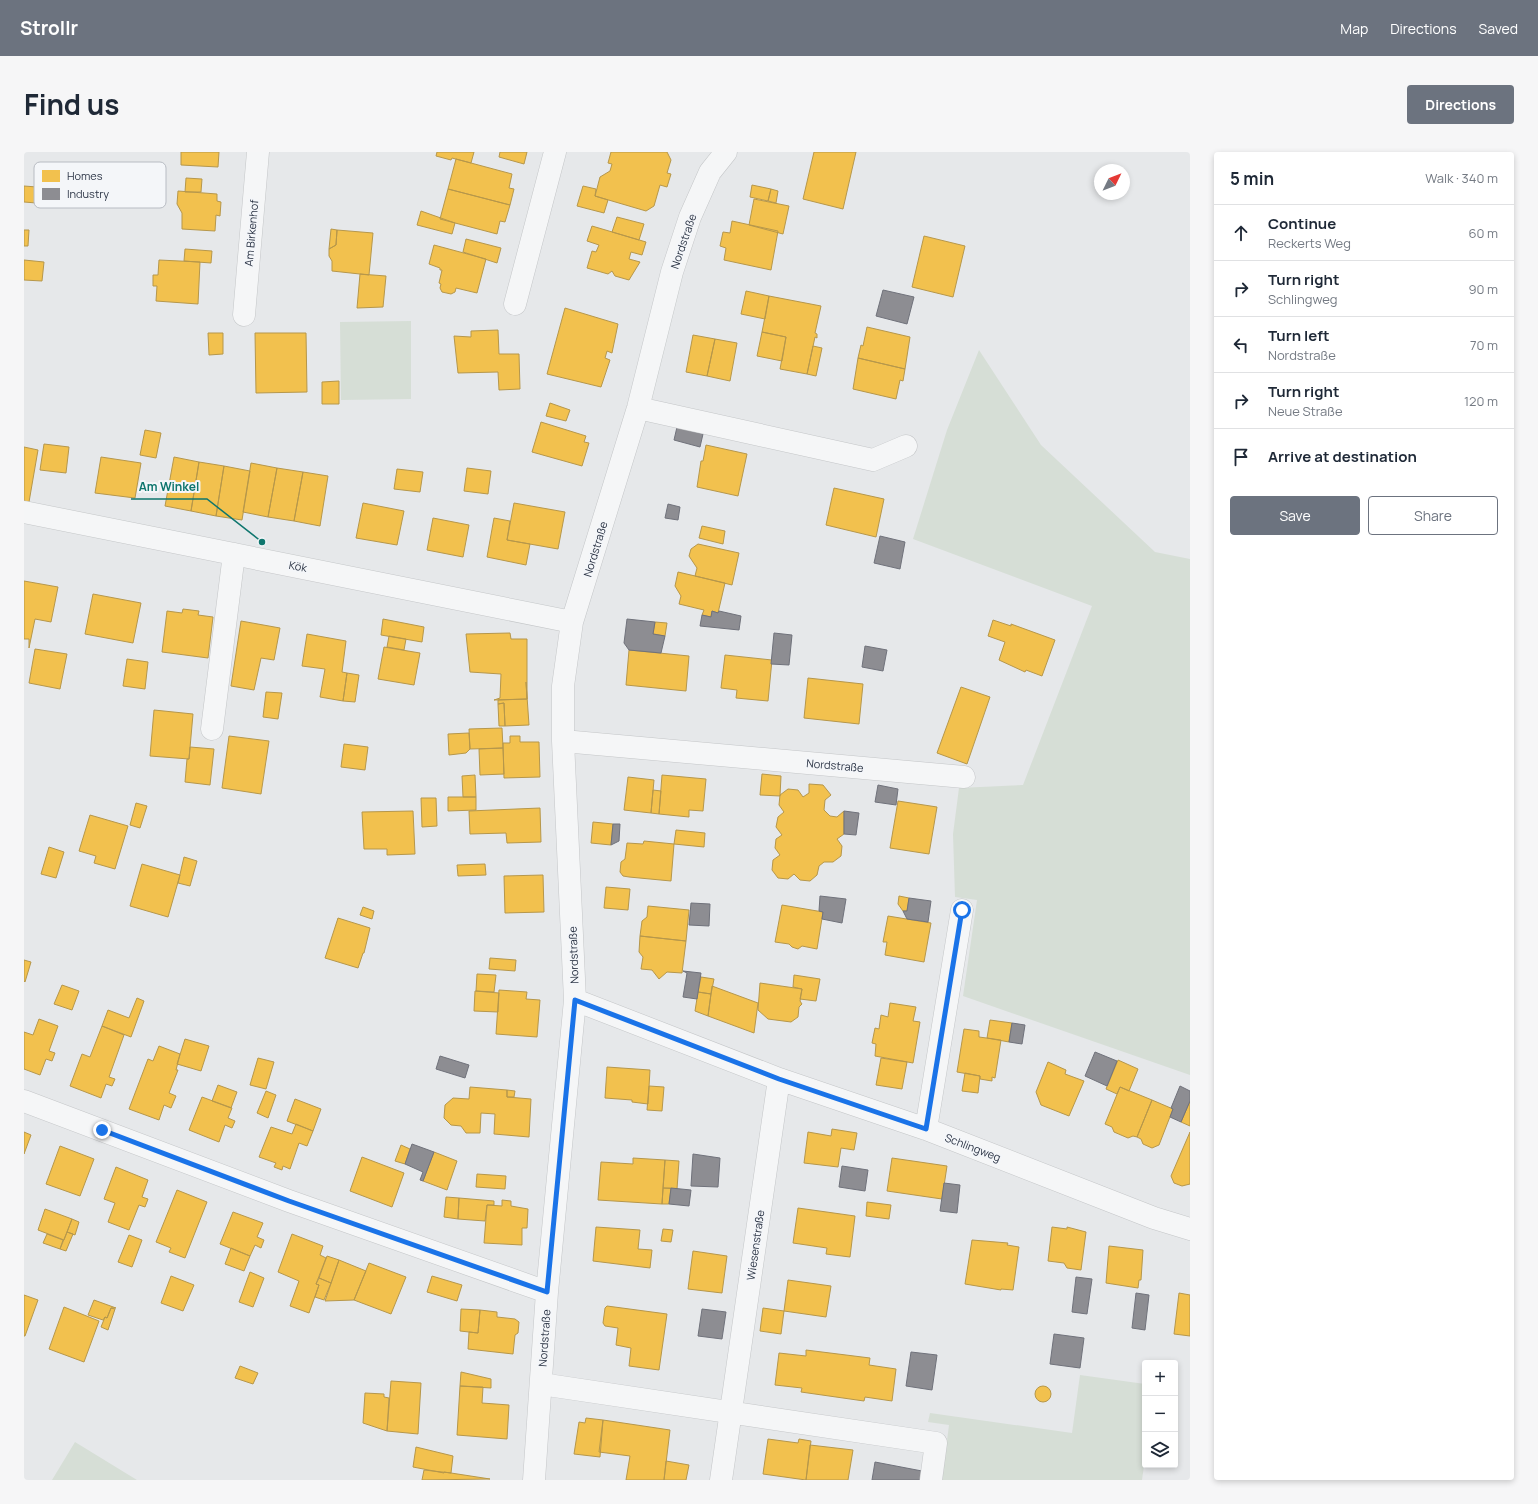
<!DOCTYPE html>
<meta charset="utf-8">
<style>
:root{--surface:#fff;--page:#f6f6f7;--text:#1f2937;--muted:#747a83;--line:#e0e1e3;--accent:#6c737f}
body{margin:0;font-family:Manrope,sans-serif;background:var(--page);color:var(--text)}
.controls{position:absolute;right:12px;bottom:12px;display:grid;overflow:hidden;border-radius:4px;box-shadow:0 2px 6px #0003}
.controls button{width:36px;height:36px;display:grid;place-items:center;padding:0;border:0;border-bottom:1px solid var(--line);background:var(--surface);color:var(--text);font:20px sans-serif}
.compass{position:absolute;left:1070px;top:12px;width:36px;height:36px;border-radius:50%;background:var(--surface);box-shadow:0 2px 6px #0003;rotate:47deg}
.stop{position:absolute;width:12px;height:12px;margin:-9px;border:3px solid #1a73e8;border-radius:50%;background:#fff}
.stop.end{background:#1a73e8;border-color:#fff;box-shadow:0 1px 4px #0008}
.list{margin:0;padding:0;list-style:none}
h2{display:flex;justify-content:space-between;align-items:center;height:52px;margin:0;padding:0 16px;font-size:17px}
h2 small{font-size:13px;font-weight:400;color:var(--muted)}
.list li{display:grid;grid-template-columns:26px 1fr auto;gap:12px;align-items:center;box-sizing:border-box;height:56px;padding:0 16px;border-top:1px solid var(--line)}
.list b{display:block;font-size:15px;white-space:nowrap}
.list p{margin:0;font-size:13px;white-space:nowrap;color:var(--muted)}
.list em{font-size:13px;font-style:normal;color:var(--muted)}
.actions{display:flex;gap:8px;padding:12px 16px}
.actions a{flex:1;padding:9px 0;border:1px solid var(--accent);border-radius:4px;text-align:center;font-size:14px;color:var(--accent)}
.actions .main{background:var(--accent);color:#fff}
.icon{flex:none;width:22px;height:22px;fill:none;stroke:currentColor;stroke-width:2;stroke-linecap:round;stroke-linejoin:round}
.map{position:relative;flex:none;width:1166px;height:1328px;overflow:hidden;border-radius:4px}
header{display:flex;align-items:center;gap:24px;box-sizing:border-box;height:56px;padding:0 20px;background:var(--accent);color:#fff}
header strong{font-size:19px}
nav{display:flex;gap:22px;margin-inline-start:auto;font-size:14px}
.intro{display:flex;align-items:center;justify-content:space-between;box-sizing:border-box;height:96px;padding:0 24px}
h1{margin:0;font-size:28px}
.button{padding:10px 18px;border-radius:4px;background:var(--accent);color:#fff;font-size:14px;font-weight:700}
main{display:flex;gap:24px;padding:0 24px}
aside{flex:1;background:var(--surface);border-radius:4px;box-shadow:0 2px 6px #0003}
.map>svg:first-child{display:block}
.green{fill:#d6ded6}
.homes{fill:#f2c14e;stroke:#b6974b}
.industry{fill:#8d8d92;stroke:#70727b}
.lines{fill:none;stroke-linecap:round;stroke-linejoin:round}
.minor-casing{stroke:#c4c6c8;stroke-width:23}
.minor{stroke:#f5f6f7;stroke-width:22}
.route{stroke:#1a73e8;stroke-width:5}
.labels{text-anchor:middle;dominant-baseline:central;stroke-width:4;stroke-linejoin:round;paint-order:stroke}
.street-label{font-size:11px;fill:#2b3445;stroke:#f4f6f9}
.key{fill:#f4f6f9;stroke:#b8bcc3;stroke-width:1}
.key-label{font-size:11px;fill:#2b3445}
.leader{fill:none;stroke:#0f766e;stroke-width:1.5}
.callout-dot{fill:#0f766e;stroke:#f4f6f9;stroke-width:1.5}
.callout-label{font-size:12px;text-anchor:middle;font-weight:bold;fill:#0f766e;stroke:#f4f6f9;stroke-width:4;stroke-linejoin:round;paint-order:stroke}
</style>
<header>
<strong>Strollr</strong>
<nav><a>Map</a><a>Directions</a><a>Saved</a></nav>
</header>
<div class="intro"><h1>Find us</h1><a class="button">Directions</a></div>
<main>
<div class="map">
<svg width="1166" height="1328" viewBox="0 0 1166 1328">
<rect width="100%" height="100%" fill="#e6e8ea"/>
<path class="green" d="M387,169v78l-70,1 -1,-78z
M955,198l62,95 114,107 35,7v516l-227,-79 14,-96 -22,-3 -2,-63 6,-46 64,-3 69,-179 -179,-67 34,-109z
M1056,1223l65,9v75l-3,21h-200l7,-55 -21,-3 2,-9 142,20z
M51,1290l62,38h-85z"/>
<path class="homes" d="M157,0h38l-1,15 -37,-2z
M413,0h37l-3,11 -19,-5 -1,2 -15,-4z
M476,0h27l-3,12 -25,-7z
M587,0h56l4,8 -4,13 4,1 -4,13 -7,-2 -6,21 -8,5 -51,-15 5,-19 10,-6 2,-7 -4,-1z
M790,0h42l-13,57 -40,-10z
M432,7l56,15 -3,14 5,1 -4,16 -62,-16z
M162,26l16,1 -1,13h-16z
M728,33l19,4 -3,12 -18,-4z
M0,34l26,2 -1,16 -25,-2z
M559,34l13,3 -1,7 13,4 -4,13 -27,-7z
M424,37l62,16 -5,17 -5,-1 -3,13 -57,-15z
M747,37l7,2 -2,12 -8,-2z
M154,39l39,3v7l4,1 -1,14 -4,-1 -1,16 -33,-2v-16l-5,-9z
M730,47l35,7 -6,28 -34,-9z
M397,59l34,12 -3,11 -35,-9z
M593,65l27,7 -5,16 -27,-8z
M708,69l46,10 -7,39 -47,-10 2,-12 -6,-2 3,-14 7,1z
M568,74l54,16 -4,13 -11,-3 -2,7 11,3 -11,18 -14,-4 -3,-5 -4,3 -21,-6 5,-17 4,1 3,-7 -12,-4z
M307,77l6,1 -1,15 -7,4z
M0,78h5l-1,16h-4z
M313,78l36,3 -4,42 -37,-4v-10l-3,-5v-7l7,-4z
M900,84l41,10 -12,51 -41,-10z
M442,87l35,9 -4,15 -34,-11z
M410,93l52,14 -9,34 -21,-5 -1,4 -4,2 -9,-2 -2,-4 1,-4 -2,-1 3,-13h-2v-2l-11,-4z
M161,97l27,2 -1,12 -27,-2z
M0,108l20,2 -2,19 -18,-1z
M135,108l41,2 -2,42 -42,-3 1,-15h-4v-11h5z
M336,122l26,2 -3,31 -26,1z
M722,139l23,5 -4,23 -24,-5z
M745,144l52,10 -6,27 2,1v4l-2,-1 -8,37 -27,-5 6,-32 -24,-5z
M541,156l53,16 -6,29 -5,-2 -2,7 5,2 -9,27 -54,-13z
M843,175l43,10 -5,32 -47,-11 3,-13 2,1z
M474,178l1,24h20l1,35 -21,1 -1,-18 -40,1 -4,-37 17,1v-6z
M738,180l24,5 -4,24 -25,-5z
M184,181h15v21l-14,1z
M231,181h51l1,59 -51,1z
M669,183l22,4 -8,37 -21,-4z
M691,187l22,4 -7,38 -23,-5z
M789,194l9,2 -6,28 -9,-2z
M834,206l47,11 -2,12 -3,-1 -4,19 -43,-10z
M315,229v23h-17v-22z
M526,251l20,7 -4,11 -20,-5z
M517,270l45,14 -2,6 5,1 -7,23 -50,-14z
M121,278l16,3 -5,25 -16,-3z
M20,292l25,3 -3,26 -26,-3z
M682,293l41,9 -9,42 -41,-9 4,-26h2z
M0,295l14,3 -9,52 -5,-1z
M77,305l40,6 -6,35 -40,-5z
M150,305l25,5 -8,49 -26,-5z
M175,310l25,4 -8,50 -25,-5z
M227,311l26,5 -9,49 -25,-5z
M200,314l26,5 -8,49 -26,-4z
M253,316l26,4 -9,49 -26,-4z
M443,316l24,3 -3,23 -24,-3z
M373,317l26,3 -3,20 -26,-3z
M279,320l25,4 -8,50 -26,-5z
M810,336l50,11 -8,38 -50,-12z
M339,351l41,8 -7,34 -41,-7z
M490,351l51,9 -7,37 -51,-9z
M409,366l36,7 -6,32 -36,-7z
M470,366l16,3 -3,19 23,4 -4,21 -39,-8z
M678,374l23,5 -2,13 -24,-6z
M674,392l41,9 -7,32 -37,-9 2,-8 -8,-12 2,-7z
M654,420l47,11 -7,30 -6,-2 -1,6 -9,-2 2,-5 -25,-6 2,-8 -6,-10z
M0,429l34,6 -7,35 -16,-3 -6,29v-9h-5z
M69,442l48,9 -8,40 -48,-9z
M159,457l16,2 -1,4 15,2 -5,41 -46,-6 5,-41 15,2z
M359,467l41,8 -2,15 -41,-7z
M969,468l18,6v-2l44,16 -13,36 -16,-6 -1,2 -26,-12 6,-18 -17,-6z
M217,469l39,7 -6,32 -13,-2 -7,32 -23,-4z
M631,470l12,1 -2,13 -12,-2z
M486,481l1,6h16v60l-33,1 6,-2 1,-24 -31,-2 -4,-38z
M283,482l39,7 -4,31 5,1 -4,28 -23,-4 5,-28 -23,-3z
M365,484l17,3 -2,11 -17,-3z
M360,495l36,6 -6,32 -36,-6z
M11,497l32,5 -7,35 -31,-6z
M605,498l60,6 -3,35 -60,-6z
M701,503l47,5 -4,41 -32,-3 1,-8 -16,-2z
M103,507l21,3 -3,27 -22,-3z
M323,521l12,2 -4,27 -12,-1z
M784,526l55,6 -4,40 -55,-6z
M502,530l3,43 -24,1 -1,-23 -6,1v-4l29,-1z
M937,535l29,10 -23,67 -30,-11z
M242,540l16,1 -4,26 -15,-2z
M480,551l1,23h-6l-1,-22z
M130,558l39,4 -4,45 -39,-3z
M478,576l1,20 -33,1 -1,-20z
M445,581l1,16 -4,4 -17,2 -1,-21z
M205,584l40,5 -8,53 -39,-6z
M486,584h10v6h19l1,35 -36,1 -1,-35h7z
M320,592l24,3 -3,23 -24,-3z
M166,595l24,2 -4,36 -25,-3 2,-23h2z
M479,596l1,26 -24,1 -1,-26z
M738,622l19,2 -1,20 -20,-1z
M451,623l1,22h-13l-1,-21z
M638,623l44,4 -3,32 -14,-1v7l-30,-3z
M604,625l26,3 -3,33 -27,-3z
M785,632l14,1 8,10 -6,5 -1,10 6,6 7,1 7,-6v23l-7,5 5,7 -1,10 -8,6h-9l-5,4 -2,9 -7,6 -10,-1 -6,-6 -6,5 -10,-1 -6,-8 1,-10 7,-5 -5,-7 1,-9 6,-4 -6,-8 2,-10 6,-5 -5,-7 1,-10 8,-6 10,1 5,7 6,-4z
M629,638l8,1 -2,23 -8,-1z
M424,645h28v13l-28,1z
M397,646h15l1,28 -15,1z
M874,649l39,6 -8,47 -39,-6z
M112,651l11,3 -7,22 -10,-3z
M516,656l1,34 -34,1 -1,-10 -36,1 -1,-23z
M389,659l2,43 -28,1v-6h-23l-2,-37z
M66,663l38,11 -13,43 -21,-6 2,-7 -17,-5z
M569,670l20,2 -2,21 -20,-2z
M652,678l29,3 -1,14 -30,-3z
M620,689l30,3 -3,37 -42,-4 -6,-1 -3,-4 1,-10 4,-3 2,-16 16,1z
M25,695l15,5 -8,26 -15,-4z
M160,705l13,4 -7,25 -12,-3z
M118,712l38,11 -12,42 -38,-11z
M461,712l1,11 -28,1 -1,-11z
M519,723l1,37 -39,1 -1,-37z
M582,735l24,2 -2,21 -24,-2z
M875,744l10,2 -2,13h-4l-5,-7z
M758,753l41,7 -6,37 -15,-3 -4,3 -6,-2 -3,-3 -14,-2z
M624,754l41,4 -3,31 -46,-5 2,-15 5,-4z
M339,755l11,4 -2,8 -12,-4z
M864,764l43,7 -7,39 -39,-7 2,-13h-4z
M314,766l32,10 -6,25h-1l-5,15 -33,-10z
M616,784l46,5 -4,32 -15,-1 -8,7 -7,-9 -11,-1 2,-12 -4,-5z
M466,806l26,2 -1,11 -26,-2z
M0,808l7,2 -6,20 -1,-1z
M453,822l19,1 -2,17 -18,-1z
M770,823l26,4 -4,22 -16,-2 2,-10 -9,-2z
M677,825l13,2 -3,15 -13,-2z
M736,831l42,6 -2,12 2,3 -3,3 -1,10 -7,5 -23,-3 -10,-9z
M38,833l17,6 -7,19 -18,-6z
M688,834l46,17 -4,30 -46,-17z
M475,838l28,2 -1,7 14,1 -3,37 -41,-3z
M451,839l24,2 -1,19 -24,-1z
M674,840l13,2 -3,22 -13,-5z
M113,846l7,3 -13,36 -29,-11 6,-16 21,8z
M866,851l26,4 -3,14 7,1 -7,41 -38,-7 1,-12 -4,-1 3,-15 4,1 2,-14 7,2z
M15,867l19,7 -9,25 6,2 -3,8 -6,-2 -6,16 -16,-6v-37l9,3z
M966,868l22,3 -3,19 -22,-4z
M78,874l22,9 -15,42 6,2 -3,7 -6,-2 -5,14 -31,-12 12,-32 8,3z
M940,877l15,2v6l22,3 -6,38 -3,-1v4l-12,-2v-3l-23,-4z
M161,887l24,7 -8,25 -24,-7z
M135,894l21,8 -4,16h2l-9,23 7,3 -5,12 -7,-3 -5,15 -30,-11 19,-50 5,2z
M234,906l16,4 -8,27 -16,-4z
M857,906l26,4 -5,27 -26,-4z
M1094,908l20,9 -9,22 -9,-4 -3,7 -11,-5z
M1024,910l18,8 -1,4 19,7 -15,35 -28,-11 -5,-13z
M583,915l43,3 -2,34 -16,-2v-2l-27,-2z
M941,921l15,3 -2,17 -16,-2z
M194,933l19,7 -6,16 -19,-7z
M625,934l15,1 -2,24 -15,-1z
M446,935l37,3v7l24,2 -2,38 -35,-3 1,-20 -14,-1 -1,20h-14l-5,-7 -10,-1 -7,-7 1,-13 8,-7 16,1z
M1096,935l32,13 -15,37 -4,-1 -5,2 -14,-6 -2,-5 -7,-3z
M483,938l8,1 -1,6h-7z
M242,939l10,4 -8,23 -11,-5z
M178,945l30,11 -4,10 7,3 -3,7 -7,-3 -6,17 -30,-12z
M271,947l26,10 -8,22 -26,-10z
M1128,948l21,9 -14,36 -7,3 -9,-4 -2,-5 -4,-2z
M1166,949v25l-9,-4z
M272,972l17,7 -6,15 -8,-3 -9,26 -7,-3 -1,4 -8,-3 2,-4 -17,-6 12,-30 21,7z
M808,977l25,4 -3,17 -13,-2 -3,19 -34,-4 4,-31 23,4z
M0,980l7,3 -7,19z
M1166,980v52l-8,2 -8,-3 -3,-7z
M377,993l9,4 -5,15 -10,-3z
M36,994l34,13 -14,37 -34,-12z
M410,1000l23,9 -10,29 -24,-9z
M338,1005l42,16 -12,34 -42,-16z
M609,1006l32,2 -3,44 -64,-4 3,-38 32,2z
M868,1006l55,8 -5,33 -55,-8z
M641,1008l14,1 -2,28 -14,-1z
M92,1015l32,13 -6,17 6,2 -3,8 -6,-2 -10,25 -21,-8 7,-19 -11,-4z
M453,1022l29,2 -1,13 -29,-2z
M639,1036h8l-2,16h-7z
M153,1038l30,12 -22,56 -16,-6 2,-4 -15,-6z
M422,1045l13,1 -1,21 -14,-2z
M435,1046l35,3v4h-7l-2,16 -27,-2z
M478,1048l9,1v5l17,3 -1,19h-5v17l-38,-2 3,-38 15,1z
M843,1050l24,3 -2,14 -23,-3z
M774,1056l57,8 -5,41 -24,-3 1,-6 -34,-5z
M21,1057l27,10 -8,21 -26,-10z
M209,1060l30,11 -6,14 7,3 -3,8 -6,-3 -5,11 -30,-12z
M48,1067l7,3 -4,13 -8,-3z
M572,1075l44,3 -2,19 14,1 -2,18 -57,-7z
M1028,1075l15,2v-2l19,5 -5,38 -14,-2 -3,-5 -16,-2z
M639,1077l10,1 -2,12 -10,-1z
M43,1080l6,2 -7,17 -6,-2z
M23,1082l16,6 -3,9 -17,-6z
M268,1082l31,12 -3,9 6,3 -10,26 3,1 -10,28 -19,-7 9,-25 -21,-9z
M105,1083l13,5 -10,27 -14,-5z
M948,1088l36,3 -1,2 12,2 -6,43 -12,-1v1l-36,-6z
M1085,1094l34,4 -2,30h-2l-1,8 -32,-5z
M207,1096l19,8 -6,15 -19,-7z
M669,1099l34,5 -5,37 -34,-4z
M303,1104l12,4 -8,23 -12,-5z
M315,1108l27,11 -12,29 -29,1z
M345,1111l37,14 -15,37 -37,-14z
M226,1120l14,6 -11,29 -14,-5z
M147,1124l23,9 -11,26 -22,-8z
M408,1124l30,9 -5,16 -30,-9z
M295,1126l12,5 -7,17 -9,-3 4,-12 -3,-1z
M764,1128l43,6 -5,31 -42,-6z
M1155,1141l11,2v41l-16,-2z
M0,1143l14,5 -13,36h-1z
M70,1148l22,8h-5l-4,10 -2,-1 -2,3 -15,-5z
M583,1154l60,8 -8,56 -30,-4 2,-18 -15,-3 2,-17 -13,-2 -2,-3 2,-15z
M40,1155l35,14 -15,41 -35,-13z
M87,1156l4,1 -7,21 -7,-3 4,-10 2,1z
M739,1156l21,3 -3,23 -21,-3z
M437,1157l19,1 -2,23 -18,-2z
M456,1158l17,2v5l18,2 4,3 -1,11 -3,2 -2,19 -45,-5 1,-17 9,1z
M782,1198l64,8 -1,7 27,4 -4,32 -27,-4 -1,4 -63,-9 1,-4 -27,-3 4,-32 27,3z
M216,1214l18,7 -5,11 -18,-6z
M437,1220l30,7v9l-31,-2z
M367,1229l30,2 -3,51 -31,-3z
M436,1234l23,1 -1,16 27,2 -2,34 -50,-4z
M1011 1242a8 8 0 1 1 16 0a8 8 0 1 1-16 0Z
M341,1241l19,1v3l5,1 -2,33 -24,-8z
M562,1266l17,2 -3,37 -26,-3 5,-32 6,1z
M579,1268l67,10 -6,50h-38l4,-24 -31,-4z
M744,1287l30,4 1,-4 12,2 -5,39 -43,-6z
M786,1293l43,5 -5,30h-42z
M392,1295l37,9 -2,17 -7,-1v1l-31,-6z
M642,1309l23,4 -3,15h-22z
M400,1318l27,3 39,6 -68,1z"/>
<path class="industry" d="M859,138l31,7 -7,27 -31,-8z
M653,275l26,7 -3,13 -26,-7z
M644,352l12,3 -2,13 -13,-2z
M856,384l25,6 -5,27 -26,-6z
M688,459l6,2 1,-2 22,5 -2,14 -39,-4 2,-11 9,2z
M603,467l28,3 -2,12 12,2 -4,17 -32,-3 -5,-7z
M750,481l18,2 -3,30 -18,-1z
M841,494l22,4 -4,21 -21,-4z
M854,633l20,4 -2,16 -21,-3z
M820,659l15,2 -3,22 -12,-1z
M589,672h7l-1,17 -8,4z
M796,744l26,3 -4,24 -20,-4 1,-7 -4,-1z
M885,746l22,3 -3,21 -21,-3 -4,-8h4z
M667,751l19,1 -1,22 -20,-1z
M659,819l18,2 -4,26 -14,-2 4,-24z
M988,871l13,2 -3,19 -13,-2z
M1071,900l22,9 -10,25 -22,-10z
M416,904l29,9 -4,13 -29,-9z
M1156,934l10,5v10l-9,21 -11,-5 3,-8 -2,-1z
M388,992l22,8 -11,29 -3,-1 3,-8 -18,-8z
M669,1002l27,4 -2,29 -27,-1z
M818,1014l26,4 -3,21 -26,-4z
M920,1031l16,2 -3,28 -17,-2z
M647,1036l20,2 -2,16 -20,-2z
M1052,1125l16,2 -5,35 -15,-2z
M1112,1141l13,2 -4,35 -13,-2z
M678,1157l24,3 -4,27 -24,-3z
M1030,1182l30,4 -4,30 -30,-4z
M887,1200l26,3 -5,35 -26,-4z
M851,1310l47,9 -2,9h-48z"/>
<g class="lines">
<defs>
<path id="minor" d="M491,152l40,-152
M220,163l14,-163
M614,256l235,52 33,-14
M0,360l548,110
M188,577l22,-175
M539,589l401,36
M551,848l204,79 147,50 228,89 36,11
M0,949l265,100 258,91
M902,977l36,-219
M517,1232l395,59 -5,37
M510,1328l13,-188 28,-292 -12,-259v-55l9,-64 66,-214 34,-136 18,-55 20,-45 16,-20
M697,1328l58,-401"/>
</defs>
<use href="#minor" class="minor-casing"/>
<use href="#minor" class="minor"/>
</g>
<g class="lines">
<path class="route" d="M78,978l187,71 258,91 28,-292 204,79 147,50 36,-219"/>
</g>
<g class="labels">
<g class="street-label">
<text transform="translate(227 81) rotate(-85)">Am Birkenhof</text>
<text transform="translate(659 89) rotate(-71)">Nordstraße</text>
<text transform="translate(571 397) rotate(-73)">Nordstraße</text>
<text transform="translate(274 414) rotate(11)">Kök</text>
<text transform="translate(811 613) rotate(5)">Nordstraße</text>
<text transform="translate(549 803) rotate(-92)">Nordstraße</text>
<text transform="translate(949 995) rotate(21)">Schlingweg</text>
<text transform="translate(731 1093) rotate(-82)">Wiesenstraße</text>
<text transform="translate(520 1186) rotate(-86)">Nordstraße</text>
</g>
</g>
<rect x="10" y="10" width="132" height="46" rx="6" class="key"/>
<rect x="18" y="18" width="18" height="12" fill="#f2c14e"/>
<rect x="18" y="36" width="18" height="12" fill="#8d8d92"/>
<g class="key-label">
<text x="43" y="28">Homes</text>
<text x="43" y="46">Industry</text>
</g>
<path class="leader" d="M238 390L183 347H107"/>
<circle class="callout-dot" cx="238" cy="390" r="4"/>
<g class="callout-label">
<text x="145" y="339">Am Winkel</text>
</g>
</svg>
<div class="controls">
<button>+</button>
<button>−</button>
<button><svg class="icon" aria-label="layers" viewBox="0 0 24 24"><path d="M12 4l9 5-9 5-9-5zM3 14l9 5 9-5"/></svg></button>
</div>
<svg class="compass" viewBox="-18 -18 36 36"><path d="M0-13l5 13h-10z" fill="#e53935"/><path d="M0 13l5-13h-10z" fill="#747a83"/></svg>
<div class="stop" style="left:938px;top:758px"></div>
<div class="stop end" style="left:78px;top:978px"></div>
</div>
<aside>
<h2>5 min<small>Walk · 340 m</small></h2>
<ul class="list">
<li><svg class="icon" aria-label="ahead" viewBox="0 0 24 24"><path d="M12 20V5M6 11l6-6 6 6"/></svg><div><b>Continue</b><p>Reckerts Weg</p></div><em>60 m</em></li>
<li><svg class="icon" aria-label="right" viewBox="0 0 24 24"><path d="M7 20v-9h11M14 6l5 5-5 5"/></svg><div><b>Turn right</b><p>Schlingweg</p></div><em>90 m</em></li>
<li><svg class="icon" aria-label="left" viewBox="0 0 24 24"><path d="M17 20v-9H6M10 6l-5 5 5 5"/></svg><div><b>Turn left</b><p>Nordstraße</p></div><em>70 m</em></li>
<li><svg class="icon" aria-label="right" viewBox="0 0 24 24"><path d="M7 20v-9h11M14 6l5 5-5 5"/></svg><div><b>Turn right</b><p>Neue Straße</p></div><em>120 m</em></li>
<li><svg class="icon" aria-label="arrive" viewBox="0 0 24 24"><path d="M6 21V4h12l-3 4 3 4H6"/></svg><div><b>Arrive at destination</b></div></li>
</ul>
<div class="actions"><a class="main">Save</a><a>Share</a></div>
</aside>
</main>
